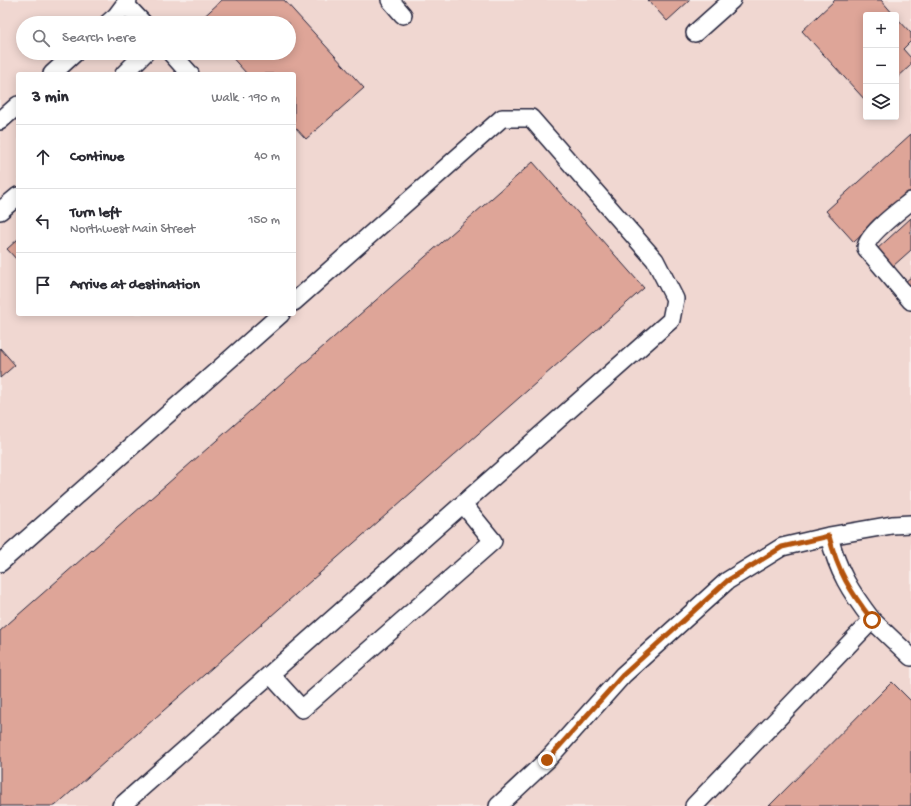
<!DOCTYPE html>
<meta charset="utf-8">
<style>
:root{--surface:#fff;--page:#f2f2f3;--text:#2b2b33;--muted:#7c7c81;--line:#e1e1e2}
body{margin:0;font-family:"Gochi Hand",sans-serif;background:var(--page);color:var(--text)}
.controls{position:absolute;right:12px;top:12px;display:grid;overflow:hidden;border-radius:4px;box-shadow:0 2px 10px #0003}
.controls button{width:36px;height:36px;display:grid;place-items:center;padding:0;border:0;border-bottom:1px solid var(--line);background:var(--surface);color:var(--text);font:20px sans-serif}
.stop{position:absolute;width:12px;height:12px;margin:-9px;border:3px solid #b45309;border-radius:50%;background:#fff}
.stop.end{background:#b45309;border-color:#fff;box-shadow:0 1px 4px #0008}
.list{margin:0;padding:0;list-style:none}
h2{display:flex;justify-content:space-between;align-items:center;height:52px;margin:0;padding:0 16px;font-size:17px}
h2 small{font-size:13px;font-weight:400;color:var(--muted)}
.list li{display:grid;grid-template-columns:26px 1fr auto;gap:12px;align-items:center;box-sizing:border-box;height:64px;padding:0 16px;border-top:1px solid var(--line)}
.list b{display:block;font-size:15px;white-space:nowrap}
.list p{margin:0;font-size:13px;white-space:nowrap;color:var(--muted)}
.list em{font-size:13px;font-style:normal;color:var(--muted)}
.icon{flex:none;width:22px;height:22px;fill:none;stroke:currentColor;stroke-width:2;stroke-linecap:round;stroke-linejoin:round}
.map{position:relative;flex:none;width:911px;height:806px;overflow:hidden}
.search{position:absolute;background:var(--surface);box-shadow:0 2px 10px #0003;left:16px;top:16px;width:280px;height:44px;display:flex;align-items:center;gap:10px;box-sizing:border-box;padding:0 14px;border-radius:22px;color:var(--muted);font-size:15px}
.panel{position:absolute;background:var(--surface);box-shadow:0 2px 10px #0003;left:16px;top:72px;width:280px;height:244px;border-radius:4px}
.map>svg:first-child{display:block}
.built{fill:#f0d7d1;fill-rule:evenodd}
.building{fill:#dea598;stroke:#22223b}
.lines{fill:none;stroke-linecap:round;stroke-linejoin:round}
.minor-casing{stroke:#22223b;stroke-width:20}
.minor{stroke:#fff;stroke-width:17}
.route{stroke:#b45309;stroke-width:5}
</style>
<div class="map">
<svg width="911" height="806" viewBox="0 0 911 806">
<rect width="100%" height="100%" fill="#f8edea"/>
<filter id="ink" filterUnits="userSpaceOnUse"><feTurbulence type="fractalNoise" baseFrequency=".025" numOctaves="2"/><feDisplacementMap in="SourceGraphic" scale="8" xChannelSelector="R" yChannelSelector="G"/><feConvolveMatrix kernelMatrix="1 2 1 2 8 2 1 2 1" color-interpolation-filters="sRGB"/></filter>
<g filter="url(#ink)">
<path class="built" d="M0,0h911v806h-911zM866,15h30v102h-30zM23,23h266v30h-266zM18,74h276v240h-276z"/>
<path class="building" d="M222,0h62l80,88 -58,51 -12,-13v-52h-47l-19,-21h61v-30h-88l-2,-2z
M648,0h42l-23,21z
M835,0h46l13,15h-28v86l-64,-70z
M896,17l15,16v8l-8,8 8,9v7l-15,14z
M911,134v57l-57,51 -28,-31z
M533,162l111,126 -589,518h-55v-175z
M911,218v32l-19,17 -16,-17z
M18,239v22l-11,-12z
M911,277v12l-6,-7z
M0,348l15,17 -15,13z
M892,682l19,19v105h-142z"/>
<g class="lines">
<defs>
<path id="minor" d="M390,0l13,15
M125,4l18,19
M108,23l8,-7 12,-16
M695,33l37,-33
M171,53l19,21
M52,74l23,-21
M124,74l21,-21
M0,121l18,-16
M911,201c-11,9 -45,34 -45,47l45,53
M0,211l18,-15
M0,563l281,-249
M872,620l39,37
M270,674l32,35 191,-168 -30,-37
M121,806l550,-486 4,-21 -20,-39 -124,-142h-29l-208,184
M498,806l49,-46 76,-85 104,-94 55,-34 47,-11 63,-11 19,-1
M694,806l178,-186c-22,-29 -34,-48 -43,-84"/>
</defs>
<use href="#minor" class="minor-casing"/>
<use href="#minor" class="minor"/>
</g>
</g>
<g class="lines" filter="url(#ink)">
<path class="route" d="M547,760l76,-85 104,-94 55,-34 47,-11c9,36 21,55 43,84"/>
</g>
</svg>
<div class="controls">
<button>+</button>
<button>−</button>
<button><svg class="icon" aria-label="layers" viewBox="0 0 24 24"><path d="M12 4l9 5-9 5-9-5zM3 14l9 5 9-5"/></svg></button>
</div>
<div class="stop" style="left:872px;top:620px"></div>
<div class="stop end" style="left:547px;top:760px"></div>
<div class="search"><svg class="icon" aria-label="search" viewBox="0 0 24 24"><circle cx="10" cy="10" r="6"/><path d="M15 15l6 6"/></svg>Search here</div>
<section class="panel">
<h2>3 min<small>Walk · 190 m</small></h2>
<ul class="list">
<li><svg class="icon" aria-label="ahead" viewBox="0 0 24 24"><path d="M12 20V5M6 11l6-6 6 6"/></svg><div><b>Continue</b></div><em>40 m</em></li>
<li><svg class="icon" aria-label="left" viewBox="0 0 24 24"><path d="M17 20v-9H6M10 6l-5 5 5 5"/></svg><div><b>Turn left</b><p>Northwest Main Street</p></div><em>150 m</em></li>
<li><svg class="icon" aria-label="arrive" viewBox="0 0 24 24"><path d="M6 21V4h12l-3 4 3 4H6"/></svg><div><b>Arrive at destination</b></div></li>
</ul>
</section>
</div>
